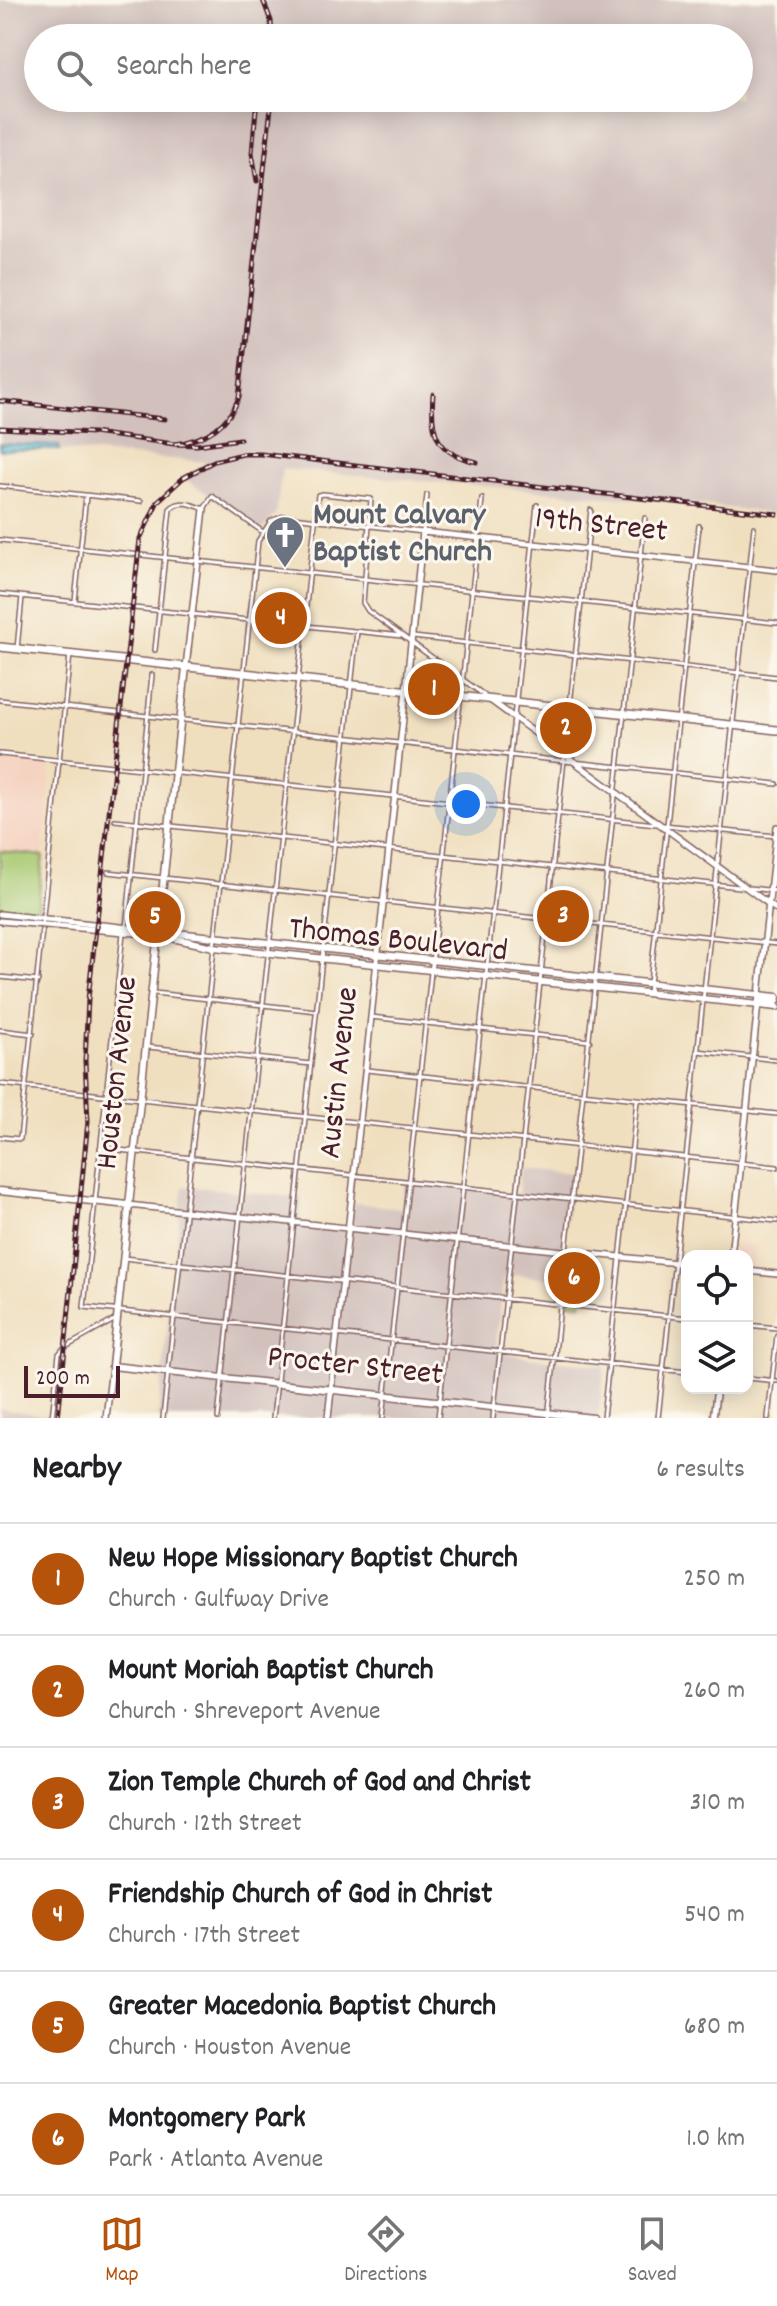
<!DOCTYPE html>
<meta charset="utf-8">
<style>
:root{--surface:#fff;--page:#f6f6f6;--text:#202124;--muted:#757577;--line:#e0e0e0;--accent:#b45309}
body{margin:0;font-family:Dekko,sans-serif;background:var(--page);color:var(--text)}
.controls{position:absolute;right:24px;bottom:24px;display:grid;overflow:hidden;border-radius:16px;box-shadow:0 4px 20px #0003}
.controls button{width:72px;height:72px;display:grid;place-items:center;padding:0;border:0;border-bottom:2px solid var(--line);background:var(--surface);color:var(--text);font:40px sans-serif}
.scale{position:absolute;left:24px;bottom:20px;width:96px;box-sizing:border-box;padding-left:8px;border:4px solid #4a1f2b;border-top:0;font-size:22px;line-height:28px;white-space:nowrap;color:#4a1f2b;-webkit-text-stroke:6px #fbf7ec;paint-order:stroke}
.you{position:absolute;left:466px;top:804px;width:28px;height:28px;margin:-20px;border:6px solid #fff;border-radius:50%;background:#1a73e8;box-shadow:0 0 0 12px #1a73e833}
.badge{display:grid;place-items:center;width:52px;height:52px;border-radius:50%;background:var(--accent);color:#fff;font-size:26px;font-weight:700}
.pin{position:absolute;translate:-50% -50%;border:4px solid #fff;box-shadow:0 2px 8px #0006}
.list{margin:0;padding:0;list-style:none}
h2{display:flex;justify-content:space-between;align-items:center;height:104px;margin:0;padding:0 32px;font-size:34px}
h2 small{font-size:26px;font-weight:400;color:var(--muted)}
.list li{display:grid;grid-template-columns:52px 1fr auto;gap:24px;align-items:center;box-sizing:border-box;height:112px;padding:0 32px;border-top:2px solid var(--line)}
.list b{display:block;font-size:30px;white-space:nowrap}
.list p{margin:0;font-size:26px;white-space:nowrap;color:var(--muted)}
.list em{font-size:26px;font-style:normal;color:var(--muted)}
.icon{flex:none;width:44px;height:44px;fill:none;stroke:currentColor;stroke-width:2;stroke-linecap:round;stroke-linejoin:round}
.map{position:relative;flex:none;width:777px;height:1418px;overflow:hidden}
.search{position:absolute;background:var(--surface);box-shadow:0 4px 20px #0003;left:24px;right:24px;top:24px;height:88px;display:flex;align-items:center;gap:20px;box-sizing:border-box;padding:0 28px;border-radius:44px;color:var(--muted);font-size:30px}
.sheet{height:776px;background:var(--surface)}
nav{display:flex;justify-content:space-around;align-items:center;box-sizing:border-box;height:112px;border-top:2px solid var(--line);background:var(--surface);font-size:22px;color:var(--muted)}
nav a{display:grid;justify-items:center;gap:4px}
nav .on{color:var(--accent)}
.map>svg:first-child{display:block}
.built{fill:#f5d3c1}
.industrial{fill:#d1c0bc;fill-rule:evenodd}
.green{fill:#a8ca73;stroke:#79744f;stroke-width:2}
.water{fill:#57bcd5;stroke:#506e80;stroke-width:2}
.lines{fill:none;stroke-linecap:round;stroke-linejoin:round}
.minor-casing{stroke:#84625f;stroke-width:6}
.tertiary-casing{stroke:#84625f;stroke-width:8}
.secondary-casing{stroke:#84625f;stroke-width:9}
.primary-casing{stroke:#84625f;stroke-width:10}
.minor{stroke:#fff;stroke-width:3}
.tertiary{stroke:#fff;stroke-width:5}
.secondary{stroke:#fff;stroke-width:6}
.primary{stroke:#fff;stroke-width:7}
.rail-casing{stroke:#4a1f2b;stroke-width:5}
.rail{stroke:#fbf7ec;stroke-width:2;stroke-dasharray:6;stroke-linecap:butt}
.labels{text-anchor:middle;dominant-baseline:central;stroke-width:6;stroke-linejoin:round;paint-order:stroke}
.worship-label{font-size:32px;font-weight:bold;fill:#5b616d;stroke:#fbf7ec;text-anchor:start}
.street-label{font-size:32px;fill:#4a1f2b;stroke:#fbf7ec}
</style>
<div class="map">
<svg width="777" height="1418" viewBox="0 0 777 1418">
<rect width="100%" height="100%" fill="#fbf7ec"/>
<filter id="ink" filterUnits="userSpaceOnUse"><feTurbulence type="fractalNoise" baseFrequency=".0125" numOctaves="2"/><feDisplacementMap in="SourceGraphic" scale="16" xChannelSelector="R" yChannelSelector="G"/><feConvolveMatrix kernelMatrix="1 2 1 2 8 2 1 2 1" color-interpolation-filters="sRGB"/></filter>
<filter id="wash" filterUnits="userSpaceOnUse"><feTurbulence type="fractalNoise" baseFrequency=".006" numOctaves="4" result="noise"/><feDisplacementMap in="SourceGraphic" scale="32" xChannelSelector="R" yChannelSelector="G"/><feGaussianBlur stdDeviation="1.8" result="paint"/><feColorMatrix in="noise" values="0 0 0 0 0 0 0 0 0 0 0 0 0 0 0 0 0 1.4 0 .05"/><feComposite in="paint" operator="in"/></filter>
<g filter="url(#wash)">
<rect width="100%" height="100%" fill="#f0dfbf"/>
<path class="built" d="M0,758l51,6 -8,92 -43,-5z
M734,1244l22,2 -3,22 -6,-1v-11h-14z"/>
<path class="industrial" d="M0,0h777v514l-88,-11 -407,-34 -6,45 -14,16 -79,-52 24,-16 -207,-17zM38,38h701v60h-701z
M521,1168l51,5 -12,106 -56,-5 -9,79 110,13 -7,52h-440l25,-232 119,12 -3,27 52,7 3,-29 48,5 3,-25 113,12z
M0,1409l49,7v2h-49z"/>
<path class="green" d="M0,851l43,5 -6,59 -37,-4z
M570,1254l15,2 -4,48 -17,-2 -1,-2z"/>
<path class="water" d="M0,444l59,2 1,4h-60z"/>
</g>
<g filter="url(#ink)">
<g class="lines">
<defs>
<path id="minor" d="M0,486l141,15
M0,540l777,83
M0,594l402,42
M75,601l11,-105
M413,637l364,40
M17,649l5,-52
M155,650l15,-141c9,-10 22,-5 34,0l8,-13 51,36
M0,700l777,84
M0,754l656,70
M115,820l662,71
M664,825l112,11
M108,872l669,72
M42,925l28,-271
M126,928l26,-253
M123,933l-39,374 603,65
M0,977l38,4
M154,993l163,18
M649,993l50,-467
M371,1017l219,24
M0,1030l33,4
M148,1047l163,17
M697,1051l80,9
M367,1070l410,44
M0,1084l777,83
M0,1137l20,2 22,-209
M100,1148l677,73
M123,1258l564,60
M747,1325l30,3
M747,1378l30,3
M52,1418l7,-64 5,-6 52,-29
M163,1418l95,-877 13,-20 13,-5 139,16 4,-37
M218,1418l100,-923 5,-1 48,5 -8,104 5,8 116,84
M273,1418l84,-787
M383,1418l99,-919
M438,1418l99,-913
M493,1418l98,-908
M548,1418l97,-900
M603,1418l34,-318
M658,1418l96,-891
M768,1418l9,-83"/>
<path id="tertiary" d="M186,667l18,-158
M490,700l287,210
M0,914l158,17
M0,921l158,14
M128,1205l559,59
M731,1256l46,-429
M747,1271l30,3
M106,1418l6,-52
M328,1418l95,-886 354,38
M713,1418l4,-30"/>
<path id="secondary" d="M186,667l-74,699 481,52
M158,931l619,66
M158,935l56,12 563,60
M758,1004l3,-3h16
M0,1191l128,14"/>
<path id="primary" d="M0,647l777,83"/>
</defs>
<use href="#minor" class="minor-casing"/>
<use href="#tertiary" class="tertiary-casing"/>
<use href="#secondary" class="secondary-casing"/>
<use href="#primary" class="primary-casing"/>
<use href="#minor" class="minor"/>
<use href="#tertiary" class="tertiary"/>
<use href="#secondary" class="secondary"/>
<use href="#primary" class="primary"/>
<defs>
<path id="rail" d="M263,0l8,21 1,17
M257,98l-5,55 5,28
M433,394c-3,39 3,60 44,68
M0,401l165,18
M0,428l93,5 81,11 23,1 43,-6
M174,444c30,-4 54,-17 65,-47l33,-299
M58,1418l30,-297 -3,-60 3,-62 52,-460 18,-38 25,-23 31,-17 29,-7h18l516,60"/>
</defs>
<use href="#rail" class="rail-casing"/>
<use href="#rail" class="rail"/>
</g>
</g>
<defs>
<symbol id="church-pin" viewBox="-11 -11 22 30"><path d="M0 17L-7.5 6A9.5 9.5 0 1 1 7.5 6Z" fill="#6b7280" stroke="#fbf7ec"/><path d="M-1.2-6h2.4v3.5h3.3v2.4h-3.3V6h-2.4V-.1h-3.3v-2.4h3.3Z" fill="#fff"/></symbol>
</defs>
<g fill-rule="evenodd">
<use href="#church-pin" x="263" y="513" width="44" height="60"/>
</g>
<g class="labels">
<g class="worship-label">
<text x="313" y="517">Mount Calvary<tspan x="313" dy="37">Baptist Church</tspan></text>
</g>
<g class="street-label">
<text transform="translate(601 527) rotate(6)">19th Street</text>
<text transform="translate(398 942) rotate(6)">Thomas Boulevard</text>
<text transform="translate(119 1073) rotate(-84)">Houston Avenue</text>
<text transform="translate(341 1073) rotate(-84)">Austin Avenue</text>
<text transform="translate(355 1368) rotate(6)">Procter Street</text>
</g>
</g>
</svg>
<div class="controls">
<button><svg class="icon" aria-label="locate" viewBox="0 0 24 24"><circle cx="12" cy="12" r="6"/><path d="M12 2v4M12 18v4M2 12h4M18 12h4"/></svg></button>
<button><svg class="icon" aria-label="layers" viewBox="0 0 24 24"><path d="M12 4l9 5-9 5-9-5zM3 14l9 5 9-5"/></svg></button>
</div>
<div class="scale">200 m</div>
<div class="you"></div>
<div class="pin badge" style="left:434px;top:689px">1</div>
<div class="pin badge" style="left:566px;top:728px">2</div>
<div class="pin badge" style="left:563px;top:916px">3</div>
<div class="pin badge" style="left:281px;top:618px">4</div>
<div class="pin badge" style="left:155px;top:917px">5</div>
<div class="pin badge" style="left:574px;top:1278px">6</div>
<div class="search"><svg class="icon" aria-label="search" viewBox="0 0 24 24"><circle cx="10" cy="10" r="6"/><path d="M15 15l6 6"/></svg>Search here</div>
</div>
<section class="sheet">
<h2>Nearby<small>6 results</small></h2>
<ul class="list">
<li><span class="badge">1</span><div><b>New Hope Missionary Baptist Church</b><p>Church · Gulfway Drive</p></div><em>250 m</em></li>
<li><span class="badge">2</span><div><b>Mount Moriah Baptist Church</b><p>Church · Shreveport Avenue</p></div><em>260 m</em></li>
<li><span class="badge">3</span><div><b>Zion Temple Church of God and Christ</b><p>Church · 12th Street</p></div><em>310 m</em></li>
<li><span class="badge">4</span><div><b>Friendship Church of God in Christ</b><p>Church · 17th Street</p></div><em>540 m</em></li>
<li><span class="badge">5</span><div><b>Greater Macedonia Baptist Church</b><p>Church · Houston Avenue</p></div><em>680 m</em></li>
<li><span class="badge">6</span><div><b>Montgomery Park</b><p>Park · Atlanta Avenue</p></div><em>1.0 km</em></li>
</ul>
</section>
<nav>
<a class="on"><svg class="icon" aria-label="map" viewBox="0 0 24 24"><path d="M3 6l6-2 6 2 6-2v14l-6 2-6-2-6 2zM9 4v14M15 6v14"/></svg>Map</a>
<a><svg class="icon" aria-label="directions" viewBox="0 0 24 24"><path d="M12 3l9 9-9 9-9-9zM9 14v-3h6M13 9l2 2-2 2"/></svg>Directions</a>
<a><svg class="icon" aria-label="saved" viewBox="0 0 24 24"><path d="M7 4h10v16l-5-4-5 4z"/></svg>Saved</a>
</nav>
